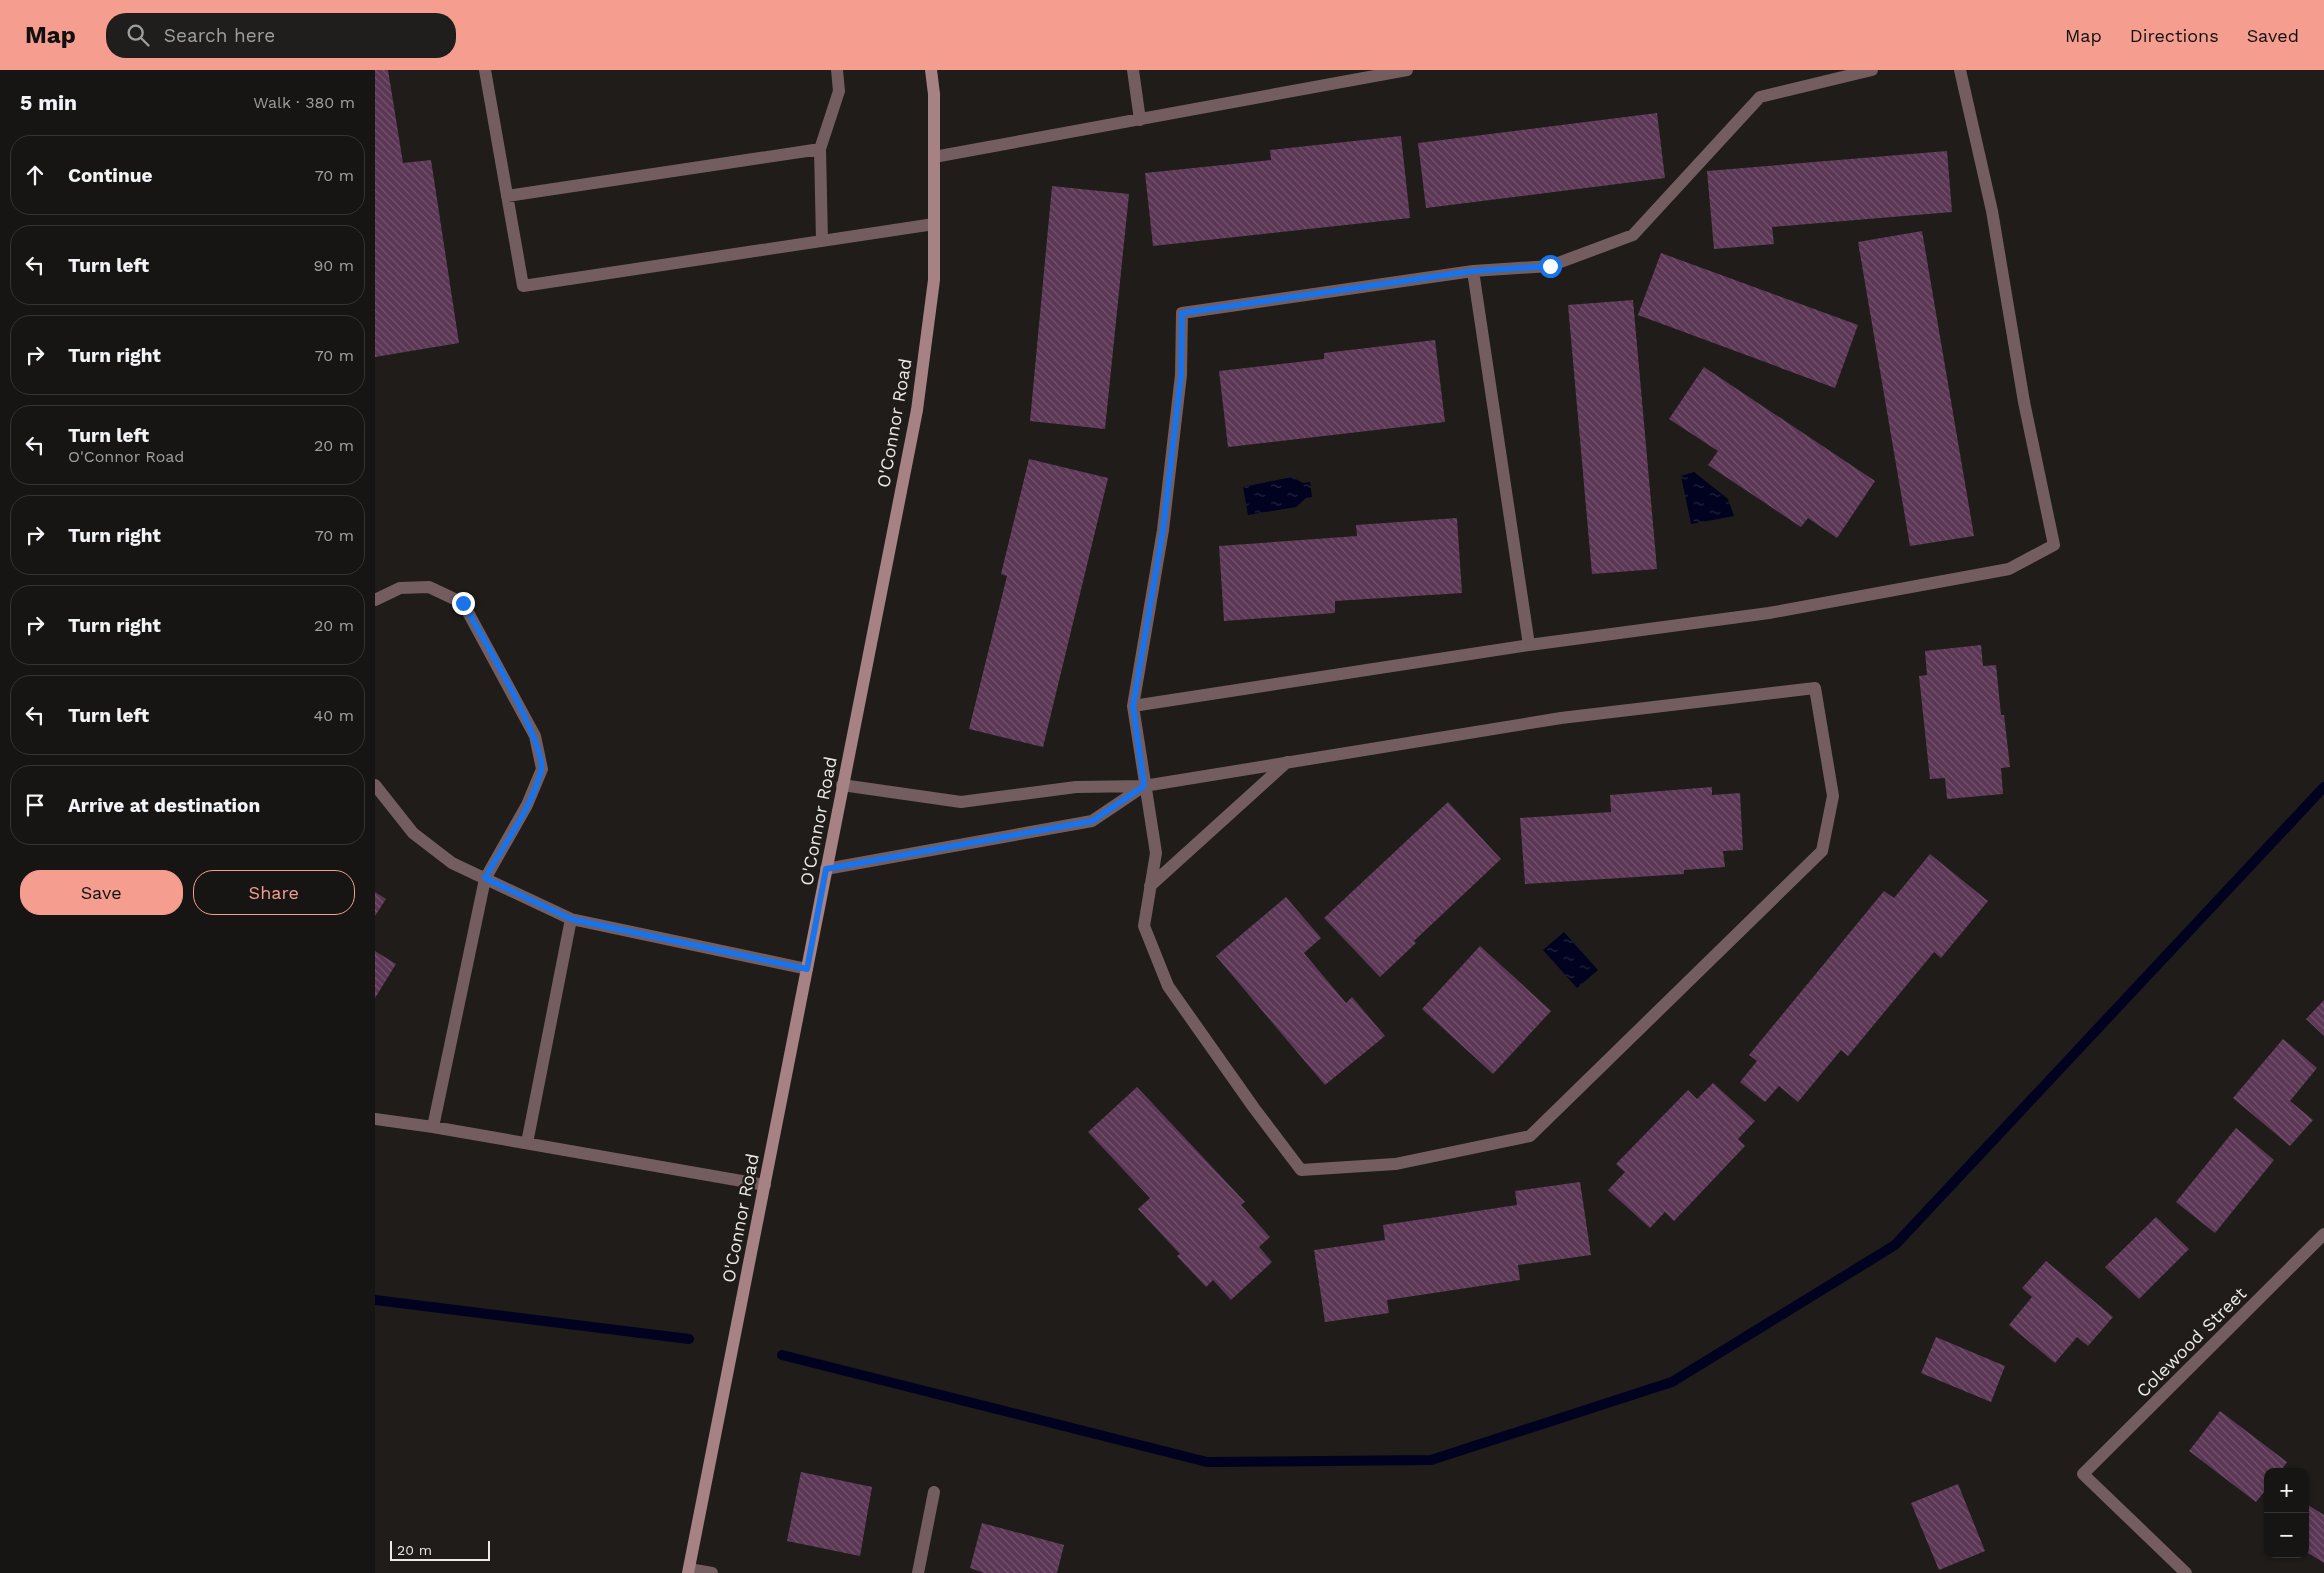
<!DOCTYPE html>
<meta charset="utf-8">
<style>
:root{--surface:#171513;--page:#201e1c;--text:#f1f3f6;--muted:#9e9fa0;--line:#363433;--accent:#f59d8e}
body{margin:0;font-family:"Work Sans",sans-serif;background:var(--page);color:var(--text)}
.controls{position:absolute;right:15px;bottom:15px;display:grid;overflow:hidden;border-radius:10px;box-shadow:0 1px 4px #0004}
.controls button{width:45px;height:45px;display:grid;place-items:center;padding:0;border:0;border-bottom:1px solid var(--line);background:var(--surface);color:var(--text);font:25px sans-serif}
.scale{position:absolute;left:15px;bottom:12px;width:100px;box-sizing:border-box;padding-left:5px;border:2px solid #ebe9e7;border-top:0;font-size:14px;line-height:18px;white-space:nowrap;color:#ebe9e7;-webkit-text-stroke:4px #1f1c19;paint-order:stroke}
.stop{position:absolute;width:15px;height:15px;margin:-11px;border:4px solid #1a73e8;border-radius:50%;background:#fff}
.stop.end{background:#1a73e8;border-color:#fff;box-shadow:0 1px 5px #0008}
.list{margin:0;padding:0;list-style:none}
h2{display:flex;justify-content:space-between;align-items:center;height:65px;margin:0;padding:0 20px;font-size:21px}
h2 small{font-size:16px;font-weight:400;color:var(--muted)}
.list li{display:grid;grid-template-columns:32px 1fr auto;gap:15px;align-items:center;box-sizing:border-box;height:80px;margin:0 10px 10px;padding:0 10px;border:1px solid var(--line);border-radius:20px}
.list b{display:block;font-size:19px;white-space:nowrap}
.list p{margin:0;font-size:16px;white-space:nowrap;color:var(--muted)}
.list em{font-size:16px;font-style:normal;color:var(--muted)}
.actions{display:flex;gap:10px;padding:15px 20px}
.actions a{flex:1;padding:11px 0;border:1px solid var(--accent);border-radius:20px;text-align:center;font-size:18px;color:var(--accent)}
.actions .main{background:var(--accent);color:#111}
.icon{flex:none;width:28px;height:28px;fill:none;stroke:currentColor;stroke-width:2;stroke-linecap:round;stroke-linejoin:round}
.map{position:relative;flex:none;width:1949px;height:1503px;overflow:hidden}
header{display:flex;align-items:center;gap:30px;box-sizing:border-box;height:70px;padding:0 25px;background:var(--accent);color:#111}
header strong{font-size:24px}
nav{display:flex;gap:28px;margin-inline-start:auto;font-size:18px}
.search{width:350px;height:45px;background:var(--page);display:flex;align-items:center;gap:12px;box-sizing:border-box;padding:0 18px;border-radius:20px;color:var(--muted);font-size:19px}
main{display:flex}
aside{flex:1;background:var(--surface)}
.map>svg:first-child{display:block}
.water{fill:url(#water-ripples)}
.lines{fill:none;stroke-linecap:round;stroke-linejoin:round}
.stream{stroke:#00021f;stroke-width:10}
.building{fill:url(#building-back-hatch)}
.service{stroke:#745d5e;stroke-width:12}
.minor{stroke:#745d5e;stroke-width:12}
.secondary{stroke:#a78284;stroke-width:12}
.route{stroke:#1a73e8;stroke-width:6}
.labels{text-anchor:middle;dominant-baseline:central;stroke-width:5;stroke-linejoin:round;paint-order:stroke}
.street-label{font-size:18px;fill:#ebe9e7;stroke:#1f1c19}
</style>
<header>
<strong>Map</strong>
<div class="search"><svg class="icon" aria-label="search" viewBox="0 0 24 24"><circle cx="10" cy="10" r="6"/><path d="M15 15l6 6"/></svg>Search here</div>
<nav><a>Map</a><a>Directions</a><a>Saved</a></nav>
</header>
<main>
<aside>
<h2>5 min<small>Walk · 380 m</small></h2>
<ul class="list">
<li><svg class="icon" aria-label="ahead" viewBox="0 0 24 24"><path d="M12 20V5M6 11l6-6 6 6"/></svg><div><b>Continue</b></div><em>70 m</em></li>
<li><svg class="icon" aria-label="left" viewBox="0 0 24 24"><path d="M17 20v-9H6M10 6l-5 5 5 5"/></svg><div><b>Turn left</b></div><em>90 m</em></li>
<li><svg class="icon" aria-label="right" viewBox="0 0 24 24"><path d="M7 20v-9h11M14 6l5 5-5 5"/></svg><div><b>Turn right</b></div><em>70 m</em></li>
<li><svg class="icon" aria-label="left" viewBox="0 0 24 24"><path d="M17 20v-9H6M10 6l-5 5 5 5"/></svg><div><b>Turn left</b><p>O'Connor Road</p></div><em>20 m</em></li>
<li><svg class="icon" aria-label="right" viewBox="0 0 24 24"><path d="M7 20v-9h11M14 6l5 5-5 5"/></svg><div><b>Turn right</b></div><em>70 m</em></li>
<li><svg class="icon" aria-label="right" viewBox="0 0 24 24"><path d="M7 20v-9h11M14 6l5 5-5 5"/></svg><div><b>Turn right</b></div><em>20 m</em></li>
<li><svg class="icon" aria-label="left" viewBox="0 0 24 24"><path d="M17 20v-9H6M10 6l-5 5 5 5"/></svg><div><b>Turn left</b></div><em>40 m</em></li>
<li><svg class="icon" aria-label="arrive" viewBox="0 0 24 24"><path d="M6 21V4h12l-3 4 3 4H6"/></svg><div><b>Arrive at destination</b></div></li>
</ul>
<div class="actions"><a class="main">Save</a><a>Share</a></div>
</aside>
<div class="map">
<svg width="1949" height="1503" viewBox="0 0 1949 1503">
<defs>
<pattern id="water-ripples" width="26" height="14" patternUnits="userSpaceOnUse" patternTransform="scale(1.25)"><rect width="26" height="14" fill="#00021f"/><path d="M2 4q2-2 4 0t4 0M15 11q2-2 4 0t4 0" fill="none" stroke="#252740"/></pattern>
<pattern id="building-back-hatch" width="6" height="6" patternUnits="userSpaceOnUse" patternTransform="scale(1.25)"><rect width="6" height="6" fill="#5b3755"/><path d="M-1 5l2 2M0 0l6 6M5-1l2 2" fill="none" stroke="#73546d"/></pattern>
</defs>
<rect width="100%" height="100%" fill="#1f1c19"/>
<path class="water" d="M1319,402l34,27 6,17 -43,8 -10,-48z
M917,407l11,6 7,-1 2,15 -6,1 -10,9 -48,8 -5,-28z
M1189,862l34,38 -21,18 -34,-38z"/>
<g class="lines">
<path class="stream" d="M0,1230l314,39
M407,1285l425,107 224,-2 241,-78 223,-137 429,-458"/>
</g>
<path class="building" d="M0,0h13l15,93 28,-3 28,183 -84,14z
M1282,43l8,65 -239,30 -8,-65z
M1026,66l9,82 -257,28 -8,-73 126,-13 -1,-10z
M1572,81l5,61 -180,15 2,17 -60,5 -7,-78z
M677,116l77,8 -24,235 -75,-8z
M1547,161l52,305 -64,10 -52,-304z
M1286,183l197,72 -23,63 -197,-73z
M1258,230l24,269 -65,5 -24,-269z
M1060,270l10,82 -217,25 -9,-76 105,-12v-6z
M1329,297l171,114 -38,57 -29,-20 -7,9 -93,-62 10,-14 -49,-32z
M654,389l79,19 -65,269 -74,-18 38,-153 -6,-2z
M1082,448l5,75 -127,8v12l-111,8 -5,-75 138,-10 -1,-11z
M1606,575l2,21 13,-1 5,50h3l6,52 -9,1 2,26 -56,5 -2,-21 -15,1 -11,-103 8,-1 -2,-24z
M1337,717v8l28,-2 3,57 -20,1 2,16 -41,3v4l-159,10 -5,-66 91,-6 -1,-17z
M1073,732l53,57 -87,82 2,2 -36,34 -56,-59z
M1555,784l58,47 -47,57 -7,-6 -86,104 -7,-6 -43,52 -19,-16 -14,16 -25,-20 17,-21 -8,-6 135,-164 10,7z
M0,822l11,7 -11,17z
M911,827l35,41 -17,15 42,50 6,-6 33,39 -60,49 -109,-129z
M1105,876l71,65 -58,63 -71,-65z
M0,881l21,13 -21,34z
M1949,930v36l-18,-17z
M1908,969l34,29 -27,33 23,19 -23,26 -57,-48z
M1338,1013l42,38 -17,18 7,7 -71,75 -9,-9 -15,16 -42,-38 17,-18 -9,-8 72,-74 9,9z
M762,1017l108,115 -4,3 29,32 -11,10 13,15 -41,38 -18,-20 -7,7 -29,-31 3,-2 -42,-45 12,-11 -62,-66z
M1861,1058l38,32 -59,73 -39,-31z
M1205,1112l11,73 -73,10 2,15 -133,20 2,13 -64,9 -11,-72 71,-10 -2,-15 134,-20 -2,-14z
M1781,1147l33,32 -50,50 -34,-32z
M1671,1191l67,56 -25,29 -11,-9 -22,26 -46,-38 23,-28 -10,-9z
M1561,1267l69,29 -14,36 -70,-29z
M1845,1341l67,51 -7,10h-12v15l-12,15 -67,-51z
M426,1402l71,15 -12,69 -73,-15z
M1583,1414l27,67 -46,19 -28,-67z
M1930,1433l19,12v48l-19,-12z
M607,1453l82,22 -7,28h-73l-14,-5z"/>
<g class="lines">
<path class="service" d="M110,0l38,216 411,-62
M758,0l7,50
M559,87l473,-87
M132,126l313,-47
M447,171l-2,-92 19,-58 -2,-21
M1098,201l56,374
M0,530l25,-12 29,-1 34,16 72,133 7,33 -15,36 -42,74 -52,248 332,58
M758,636l396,-61 240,-32 240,-44 45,-24 -30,-143 -32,-191 -32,-141
M0,715l38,48 39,30 119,56 236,50
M467,715l119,17 115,-15 68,-1 417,-68 254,-30 18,108 -11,55 -292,285 -135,28 -94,6 -47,-62 -86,-122 -24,-60 12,-73 -23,-147 30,-176 18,-155 1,-62 291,-42 77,-5 83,-31 127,-138 112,-27
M451,799l266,-48 52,-35
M775,816l137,-124
M0,1049l58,8
M152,1073l44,-224"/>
<path class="minor" d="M314,1499l23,4
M543,1503l16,-81
M1811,1503l-103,-99 241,-240"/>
<path class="secondary" d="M313,1503l229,-1163 17,-130v-186l-3,-24"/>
</g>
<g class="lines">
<path class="route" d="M88,533c15,27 85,143 78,168 -10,38 -37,73 -56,107l86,41 236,50 19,-100 266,-48 52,-35 -11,-80 30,-176 18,-155 1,-62 291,-42 77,-5"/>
</g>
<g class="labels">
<g class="street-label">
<text transform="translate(519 353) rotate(-80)">O'Connor Road</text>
<text transform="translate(443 751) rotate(-79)">O'Connor Road</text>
<text transform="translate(365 1148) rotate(-79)">O'Connor Road</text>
<text transform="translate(1816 1272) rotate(-45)">Colewood Street</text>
</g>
</g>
</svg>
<div class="controls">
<button>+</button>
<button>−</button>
</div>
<div class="scale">20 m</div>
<div class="stop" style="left:1175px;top:196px"></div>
<div class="stop end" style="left:88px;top:533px"></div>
</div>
</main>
